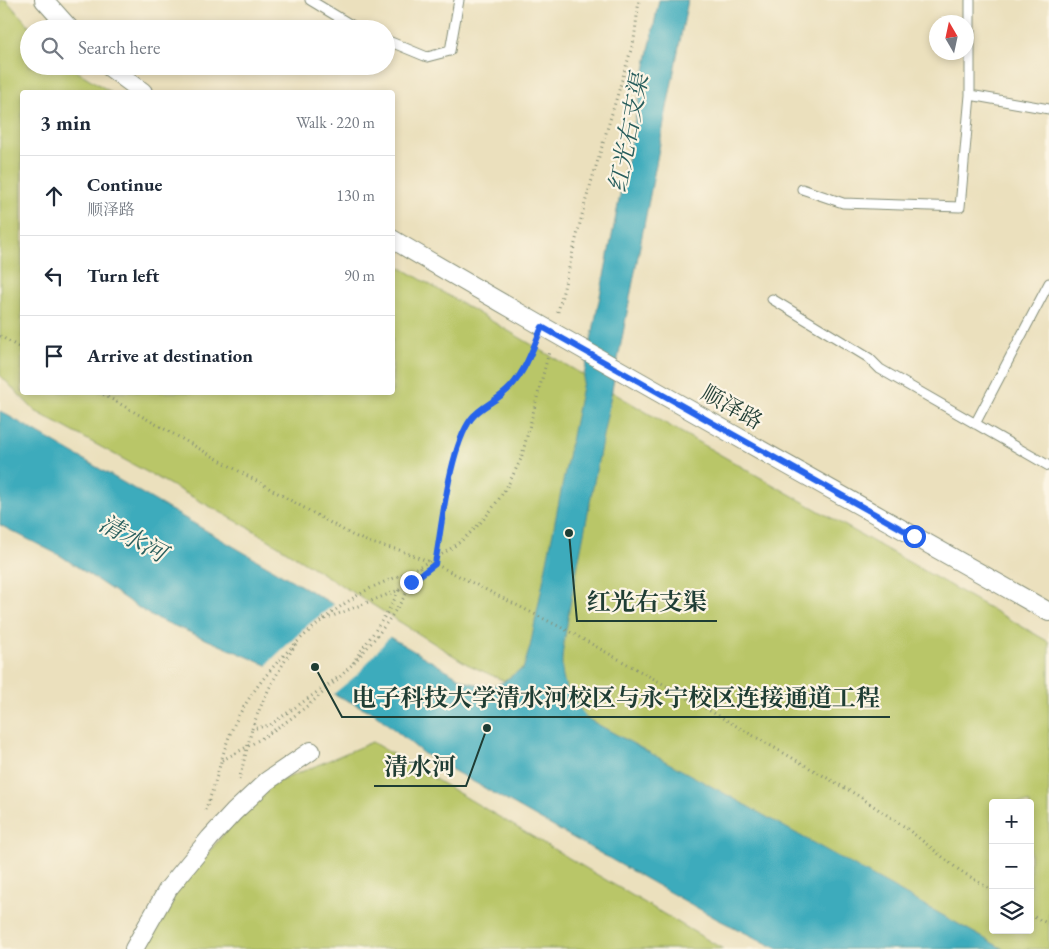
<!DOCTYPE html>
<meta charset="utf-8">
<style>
:root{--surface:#fff;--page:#f2f2f3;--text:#1f2937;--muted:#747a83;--line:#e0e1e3}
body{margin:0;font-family:"EB Garamond","Noto Serif SC",serif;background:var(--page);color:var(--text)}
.controls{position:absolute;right:15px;bottom:15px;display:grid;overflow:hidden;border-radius:5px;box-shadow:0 2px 8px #0003}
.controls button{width:45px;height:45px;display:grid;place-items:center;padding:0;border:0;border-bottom:1px solid var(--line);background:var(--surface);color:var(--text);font:25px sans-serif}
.compass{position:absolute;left:929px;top:15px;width:45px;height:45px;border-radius:50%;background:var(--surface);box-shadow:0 2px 8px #0003;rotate:351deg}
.stop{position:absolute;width:15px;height:15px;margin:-11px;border:4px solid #2563eb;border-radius:50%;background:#fff}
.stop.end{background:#2563eb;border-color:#fff;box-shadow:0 1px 5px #0008}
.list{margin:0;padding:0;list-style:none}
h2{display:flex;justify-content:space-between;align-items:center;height:65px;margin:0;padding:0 20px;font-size:21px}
h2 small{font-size:16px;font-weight:400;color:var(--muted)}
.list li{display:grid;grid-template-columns:32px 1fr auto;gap:15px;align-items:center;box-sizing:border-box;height:80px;padding:0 20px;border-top:1px solid var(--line)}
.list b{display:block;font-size:19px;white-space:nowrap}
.list p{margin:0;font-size:16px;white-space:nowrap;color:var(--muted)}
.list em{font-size:16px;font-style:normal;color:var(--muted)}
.icon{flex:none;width:28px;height:28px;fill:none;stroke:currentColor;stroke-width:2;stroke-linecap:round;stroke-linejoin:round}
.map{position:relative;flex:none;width:1049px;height:949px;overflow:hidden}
.search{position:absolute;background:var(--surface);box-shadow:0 2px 8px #0003;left:20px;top:20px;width:375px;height:55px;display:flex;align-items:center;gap:12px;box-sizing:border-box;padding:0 18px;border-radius:28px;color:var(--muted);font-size:19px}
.panel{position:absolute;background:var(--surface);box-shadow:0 2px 8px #0003;left:20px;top:90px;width:375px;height:305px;border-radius:5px}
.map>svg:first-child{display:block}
.green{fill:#b9c667;stroke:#6c824e;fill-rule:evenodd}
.water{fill:#3eabbc;stroke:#2e7478}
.pier{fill:#ebe0bd}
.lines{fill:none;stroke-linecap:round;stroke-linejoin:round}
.service-casing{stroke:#858e78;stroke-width:11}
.minor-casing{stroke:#858e78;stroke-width:20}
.path{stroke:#858e78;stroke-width:3;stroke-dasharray:1 4;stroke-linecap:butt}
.service{stroke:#fff;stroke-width:9}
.minor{stroke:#fff;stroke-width:18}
.path-bridge{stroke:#858e78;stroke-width:3;stroke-dasharray:1 4;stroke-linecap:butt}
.route{stroke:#2563eb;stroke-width:6}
.labels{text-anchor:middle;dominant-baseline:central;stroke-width:4.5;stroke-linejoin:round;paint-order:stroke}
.street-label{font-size:22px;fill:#1f3d34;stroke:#fcf5e5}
.water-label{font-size:24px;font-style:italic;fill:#285e5d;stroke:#fcf5e5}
.leader{fill:none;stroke:#1f3d34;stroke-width:2}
.callout-dot{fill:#1f3d34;stroke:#fcf5e5;stroke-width:2}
.callout-label{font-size:24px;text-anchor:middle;font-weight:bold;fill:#1f3d34;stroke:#fcf5e5;stroke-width:4.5;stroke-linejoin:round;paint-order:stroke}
</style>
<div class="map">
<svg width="1049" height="949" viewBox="0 0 1049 949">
<rect width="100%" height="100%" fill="#fcf5e5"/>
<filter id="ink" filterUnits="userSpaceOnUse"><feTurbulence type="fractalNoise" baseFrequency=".02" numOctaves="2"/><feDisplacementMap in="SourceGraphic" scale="10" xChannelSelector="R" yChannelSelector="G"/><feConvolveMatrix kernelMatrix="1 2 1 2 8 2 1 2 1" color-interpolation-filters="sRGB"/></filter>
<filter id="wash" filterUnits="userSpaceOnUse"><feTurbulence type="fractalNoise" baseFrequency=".0096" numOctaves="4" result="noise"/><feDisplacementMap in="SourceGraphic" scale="20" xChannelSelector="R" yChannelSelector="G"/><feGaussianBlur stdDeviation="1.12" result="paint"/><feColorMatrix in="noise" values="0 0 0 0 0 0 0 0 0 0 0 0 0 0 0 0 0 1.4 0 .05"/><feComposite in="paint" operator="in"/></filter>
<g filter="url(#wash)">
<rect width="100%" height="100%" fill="#ebe0bd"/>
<path class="green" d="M0,0h6l26,29h-3v37h39l43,26h-89v300h370l1,-129 270,159 386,220v307h-46l-417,-231 -119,-54 -214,-134 -218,-119 -35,-36zM993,803h37v127h-37z
M372,742l351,207h-584l29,-48 93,-112z"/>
<path class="water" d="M659,0h29l-119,610c-2,21 -10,46 -6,67 2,12 16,30 23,41l145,79 272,152h-225l-61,-30 -293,-165 -50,-41 -55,-26 -168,-71 -90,-60 -61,-31v-114l467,271c13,3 28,7 39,-2 7,-5 8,-7 17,-11l7,-22z"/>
<path class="pier" d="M336,603l55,32 -33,39 -27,22 -65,-28 5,-8 38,-36z"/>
</g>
<g filter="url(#ink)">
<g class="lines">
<defs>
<path id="service" d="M310,0l48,29
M386,40l41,17 23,-6 9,-51
M970,95l79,14
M802,189l41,14 117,4 10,-112v-95
M772,299l97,59 11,11 169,97
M975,424l74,-141"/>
<path id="minor" d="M44,0l26,29
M108,66l35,26
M392,239c217,128 438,249 657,373
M134,949l34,-60 42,-51 24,-26 33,-31 44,-30"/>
</defs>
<use href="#service" class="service-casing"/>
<use href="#minor" class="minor-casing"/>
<path class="path" d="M558,312l27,-109 49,-163 5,-40
M0,336l22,13
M99,392l253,143 19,8 28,7 36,14 135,68 93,52 194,111 48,32 54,43 34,21
M509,483l12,-24 28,-107
M399,590l36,-26c7,-37 14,-117 36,-145 9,-11 23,-17 34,-26 15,-13 22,-31 30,-49
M325,619l74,-29c-12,27 -31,49 -46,73
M296,644c-19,28 -33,53 -44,85l18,-4 70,-49
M239,780l13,-51
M1030,915l19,9"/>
<use href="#service" class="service"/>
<use href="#minor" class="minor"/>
<path class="path-bridge" d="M222,760c84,-41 158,-110 199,-194
M205,810c12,-27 16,-56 28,-83 24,-52 78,-104 127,-133 14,-9 31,-14 45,-21 50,-22 76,-43 104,-90"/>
</g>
</g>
<g class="lines" filter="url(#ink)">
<path class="route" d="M411,582l24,-18c7,-38 14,-115 36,-145 8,-11 23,-17 33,-26 20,-16 28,-43 38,-66l372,209"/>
</g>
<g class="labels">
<g class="street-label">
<text transform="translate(732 407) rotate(29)">顺泽路</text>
</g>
<g class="water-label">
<text transform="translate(628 133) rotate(-79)">红光右支渠</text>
<text transform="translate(133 538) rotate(28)">清水河</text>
</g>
</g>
<path class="leader" d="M569 533L577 621H717M315 667L342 717H890M487 728L466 786H374"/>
<g class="callout-dot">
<circle cx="569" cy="533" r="5"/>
<circle cx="315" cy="667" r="5"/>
<circle cx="487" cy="728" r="5"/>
</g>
<g class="callout-label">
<text x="647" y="610">红光右支渠</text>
<text x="616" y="706">电子科技大学清水河校区与永宁校区连接通道工程</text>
<text x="420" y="775">清水河</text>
</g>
</svg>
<div class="controls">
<button>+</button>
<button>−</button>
<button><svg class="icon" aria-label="layers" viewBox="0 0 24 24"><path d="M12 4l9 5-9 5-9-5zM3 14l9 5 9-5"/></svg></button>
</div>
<svg class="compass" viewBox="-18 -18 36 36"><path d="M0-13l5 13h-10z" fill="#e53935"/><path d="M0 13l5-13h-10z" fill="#747a83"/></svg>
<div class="stop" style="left:914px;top:536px"></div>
<div class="stop end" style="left:411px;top:582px"></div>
<div class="search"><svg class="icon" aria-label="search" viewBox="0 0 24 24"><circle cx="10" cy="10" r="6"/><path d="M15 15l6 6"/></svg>Search here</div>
<section class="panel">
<h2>3 min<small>Walk · 220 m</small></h2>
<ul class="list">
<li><svg class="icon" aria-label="ahead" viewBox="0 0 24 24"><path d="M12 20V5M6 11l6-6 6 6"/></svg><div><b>Continue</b><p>顺泽路</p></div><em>130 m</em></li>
<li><svg class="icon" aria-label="left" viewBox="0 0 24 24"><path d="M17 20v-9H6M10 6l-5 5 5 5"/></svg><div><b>Turn left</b></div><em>90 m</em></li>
<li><svg class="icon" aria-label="arrive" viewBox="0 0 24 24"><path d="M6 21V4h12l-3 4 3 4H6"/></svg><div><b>Arrive at destination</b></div></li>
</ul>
</section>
</div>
